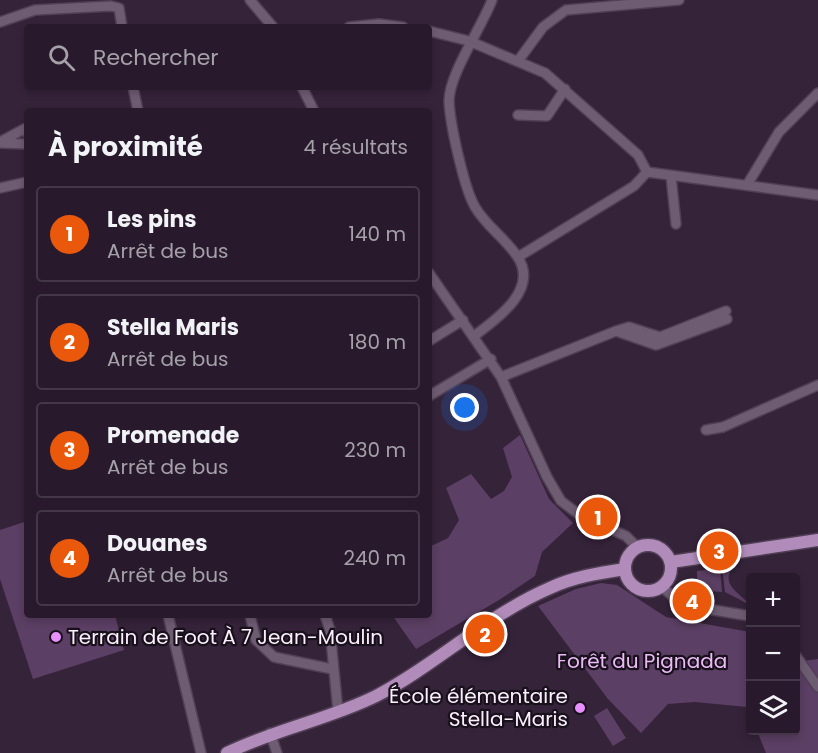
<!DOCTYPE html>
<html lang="fr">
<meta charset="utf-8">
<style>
:root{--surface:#281a2c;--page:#302334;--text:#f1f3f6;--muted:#a5a1a9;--line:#443848;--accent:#ea580c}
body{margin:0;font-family:Poppins,sans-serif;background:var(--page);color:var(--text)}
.controls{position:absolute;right:18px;bottom:18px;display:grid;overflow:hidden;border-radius:6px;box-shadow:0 3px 9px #0003}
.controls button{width:54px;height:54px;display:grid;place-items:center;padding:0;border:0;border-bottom:2px solid var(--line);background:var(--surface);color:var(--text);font:30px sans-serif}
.you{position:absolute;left:465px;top:408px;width:21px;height:21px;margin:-15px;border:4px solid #fff;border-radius:50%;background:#1a73e8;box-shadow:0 0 0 9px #1a73e833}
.badge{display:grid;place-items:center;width:39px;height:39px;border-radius:50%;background:var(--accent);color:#fff;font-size:20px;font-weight:700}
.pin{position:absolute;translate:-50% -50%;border:3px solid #fff;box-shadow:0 2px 6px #0006}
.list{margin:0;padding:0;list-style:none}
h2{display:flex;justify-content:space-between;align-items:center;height:78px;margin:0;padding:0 24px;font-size:26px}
h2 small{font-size:20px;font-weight:400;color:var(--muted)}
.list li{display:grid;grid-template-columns:39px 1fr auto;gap:18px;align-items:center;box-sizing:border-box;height:96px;margin:0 12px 12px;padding:0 12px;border:2px solid var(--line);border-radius:6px}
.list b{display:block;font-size:22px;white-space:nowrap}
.list p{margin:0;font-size:20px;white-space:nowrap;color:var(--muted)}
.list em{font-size:20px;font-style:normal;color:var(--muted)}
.icon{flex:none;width:33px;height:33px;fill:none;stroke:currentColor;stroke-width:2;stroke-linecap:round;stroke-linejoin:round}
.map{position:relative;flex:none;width:818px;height:753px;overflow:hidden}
.search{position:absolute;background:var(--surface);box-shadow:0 3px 9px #0003;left:24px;top:24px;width:408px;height:66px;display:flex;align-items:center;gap:15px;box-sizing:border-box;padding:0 21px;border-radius:6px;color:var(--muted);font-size:22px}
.panel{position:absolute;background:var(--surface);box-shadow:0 3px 9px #0003;left:24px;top:108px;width:408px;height:510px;border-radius:6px}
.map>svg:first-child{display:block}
.green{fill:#5c3f64}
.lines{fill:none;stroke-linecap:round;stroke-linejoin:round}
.minor-casing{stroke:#514055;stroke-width:12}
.major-casing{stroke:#514055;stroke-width:15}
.minor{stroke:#6e5c73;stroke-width:9}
.major{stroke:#b18cbb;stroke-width:12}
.poi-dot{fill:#e88eff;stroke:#18101a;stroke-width:2}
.labels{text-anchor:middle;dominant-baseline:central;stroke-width:4.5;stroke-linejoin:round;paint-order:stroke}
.poi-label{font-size:20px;fill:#fbeffe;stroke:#18101a;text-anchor:start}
.park-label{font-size:20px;fill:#ebbaf7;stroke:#18101a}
</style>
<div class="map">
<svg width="818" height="753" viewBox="0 0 818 753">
<rect width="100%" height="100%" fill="#35233a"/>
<path class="green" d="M520,435l29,64 24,24 -31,29 -7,24 -36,24 -83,49 -24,-34h37v-68l19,-9 11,-18 -13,-32 25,-14 20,25 13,-8 8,-14 -9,-29z
M27,521v94h88l9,35 -91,29 -33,-100v-49z
M736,564c-20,20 6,30 14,41l-25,-13 -3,-25z
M720,568l2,24 -25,-2v-19z
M601,583l16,2 49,32 84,15v83l-3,-8 -52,-5 -27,2 -27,29 -33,-34 -70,-93 38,-17z
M818,659v94h-52l-9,-22 39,-1v-68z
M607,708l19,30 -13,8 -19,-30z"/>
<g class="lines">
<defs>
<path id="minor" d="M250,0l23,27
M0,22l35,-12 76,-4 8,2 3,19
M349,27l30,-3 24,3
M429,31l40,10 76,32 93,82 9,17 171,23
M518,61l25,-34 23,-17 113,-10
M133,87l5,24
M302,87l12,24
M518,115l29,1 18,-27
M0,142l24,-13 3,4
M0,143l27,1
M671,176l5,48
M747,185l32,-53 39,-39
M0,188l27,-6
M518,257l116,-71 13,-14
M429,273l72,104 46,100 14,24 20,15 45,20 11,11
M616,331l13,-4 31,10 66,-26
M474,336c23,-17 66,-47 43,-80 -12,-18 -31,-30 -42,-49 -11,-19 -25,-83 -26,-106 0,-27 33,-74 43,-101
M429,341l34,-21
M501,377l115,-46 40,14 71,-26
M429,396l62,-37
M706,430l17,-3 95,-42
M662,587l21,18 67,11
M168,615l33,138
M250,615l6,25 18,17 58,12
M325,615l5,15 8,81
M796,656l22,31
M270,733l7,20"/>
<path id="major" d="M625 568a23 23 0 1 1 46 0a23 23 0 1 1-46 0Z
M671,562l147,-22
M227,753c49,-24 103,-34 149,-57 60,-31 111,-81 174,-108 23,-11 49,-15 75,-19"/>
</defs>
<use href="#minor" class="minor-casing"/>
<use href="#major" class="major-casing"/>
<use href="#minor" class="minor"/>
<use href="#major" class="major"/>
</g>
<g class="poi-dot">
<circle cx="56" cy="637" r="6"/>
<circle cx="580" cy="708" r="6"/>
</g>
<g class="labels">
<g class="poi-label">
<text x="68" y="637">Terrain de Foot À 7 Jean-Moulin</text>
<text x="568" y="696" text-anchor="end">École élémentaire<tspan x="568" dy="23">Stella-Maris</tspan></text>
</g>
<g class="park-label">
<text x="642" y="661">Forêt du Pignada</text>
</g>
</g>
</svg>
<div class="controls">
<button>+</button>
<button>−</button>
<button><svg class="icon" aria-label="layers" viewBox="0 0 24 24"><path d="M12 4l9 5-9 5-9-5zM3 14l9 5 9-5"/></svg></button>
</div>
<div class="you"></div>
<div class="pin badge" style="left:598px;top:517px">1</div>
<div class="pin badge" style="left:485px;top:634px">2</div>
<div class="pin badge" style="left:719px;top:551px">3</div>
<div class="pin badge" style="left:692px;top:601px">4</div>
<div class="search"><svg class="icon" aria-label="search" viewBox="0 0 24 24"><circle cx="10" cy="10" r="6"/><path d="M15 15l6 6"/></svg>Rechercher</div>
<section class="panel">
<h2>À proximité<small>4 résultats</small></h2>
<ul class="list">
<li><span class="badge">1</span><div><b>Les pins</b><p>Arrêt de bus</p></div><em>140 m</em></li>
<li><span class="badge">2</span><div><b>Stella Maris</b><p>Arrêt de bus</p></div><em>180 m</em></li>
<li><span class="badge">3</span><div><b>Promenade</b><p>Arrêt de bus</p></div><em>230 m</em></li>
<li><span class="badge">4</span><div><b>Douanes</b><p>Arrêt de bus</p></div><em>240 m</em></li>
</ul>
</section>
</div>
